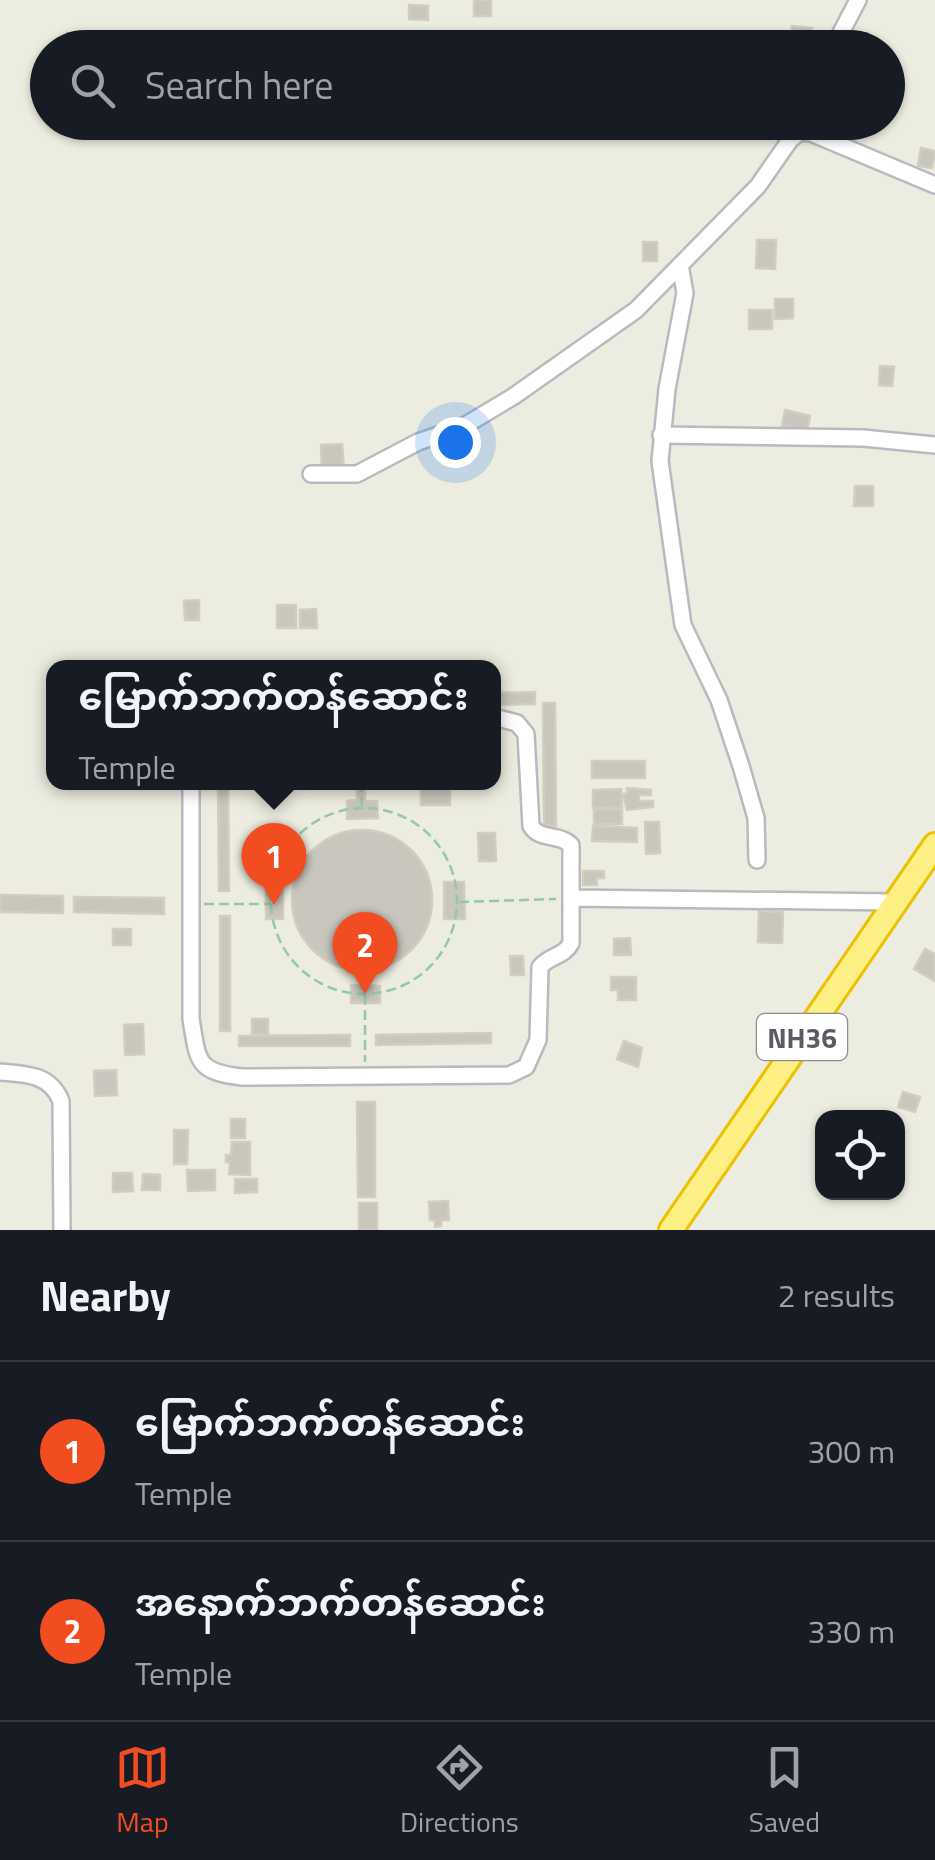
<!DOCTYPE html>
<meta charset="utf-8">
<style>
:root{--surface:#171b24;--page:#20242c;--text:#f1f3f6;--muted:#9ea1a6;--line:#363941;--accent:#f24c21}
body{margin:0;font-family:"Titillium Web","Noto Sans Myanmar",sans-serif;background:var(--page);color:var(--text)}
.controls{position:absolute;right:30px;bottom:30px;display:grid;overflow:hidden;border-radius:20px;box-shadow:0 2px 8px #0004}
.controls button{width:90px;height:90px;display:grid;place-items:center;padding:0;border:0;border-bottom:2px solid var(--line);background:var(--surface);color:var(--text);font:50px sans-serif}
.you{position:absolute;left:455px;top:442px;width:35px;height:35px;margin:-25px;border:8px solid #fff;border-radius:50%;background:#1a73e8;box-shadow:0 0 0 15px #1a73e833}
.badge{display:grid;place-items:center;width:65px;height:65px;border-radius:50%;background:var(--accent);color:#fff;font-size:32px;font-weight:700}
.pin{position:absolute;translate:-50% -82px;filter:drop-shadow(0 2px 5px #0008)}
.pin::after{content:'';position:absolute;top:52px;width:35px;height:30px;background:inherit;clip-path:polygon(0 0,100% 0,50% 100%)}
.popup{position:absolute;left:46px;top:660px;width:455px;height:130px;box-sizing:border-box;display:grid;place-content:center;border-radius:20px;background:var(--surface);filter:drop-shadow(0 2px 8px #0005);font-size:32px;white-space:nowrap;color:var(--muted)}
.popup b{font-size:38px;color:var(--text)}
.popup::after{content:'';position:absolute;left:50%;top:100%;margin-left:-20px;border:20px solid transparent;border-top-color:var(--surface)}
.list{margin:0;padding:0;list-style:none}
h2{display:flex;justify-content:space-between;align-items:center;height:130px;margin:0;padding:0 40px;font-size:42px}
h2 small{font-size:32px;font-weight:400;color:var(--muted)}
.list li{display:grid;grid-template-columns:65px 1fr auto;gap:30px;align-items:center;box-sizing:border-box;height:180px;padding:0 40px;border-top:2px solid var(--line)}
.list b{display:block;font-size:38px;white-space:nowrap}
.list p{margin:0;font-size:32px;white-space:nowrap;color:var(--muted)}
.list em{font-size:32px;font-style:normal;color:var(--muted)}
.icon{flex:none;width:55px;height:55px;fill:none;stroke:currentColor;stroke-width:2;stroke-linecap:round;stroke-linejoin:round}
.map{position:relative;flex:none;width:935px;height:1230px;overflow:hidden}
.search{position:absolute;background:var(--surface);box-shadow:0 2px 8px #0004;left:30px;right:30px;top:30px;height:110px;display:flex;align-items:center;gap:25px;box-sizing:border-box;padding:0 35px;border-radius:55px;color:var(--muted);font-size:38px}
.sheet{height:490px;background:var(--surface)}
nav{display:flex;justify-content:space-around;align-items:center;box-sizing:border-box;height:140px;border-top:2px solid var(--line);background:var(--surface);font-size:28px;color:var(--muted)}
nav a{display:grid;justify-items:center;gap:5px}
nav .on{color:var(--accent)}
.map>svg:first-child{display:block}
.building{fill:#c8c6bd;stroke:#d2cebe;stroke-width:2.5}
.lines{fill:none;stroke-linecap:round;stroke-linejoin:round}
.minor-casing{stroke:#b8bac0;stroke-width:20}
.highway-casing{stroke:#edc100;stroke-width:28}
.path{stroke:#93c8a9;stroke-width:2.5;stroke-dasharray:10 5;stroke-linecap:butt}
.minor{stroke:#fff;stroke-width:15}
.highway{stroke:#fff085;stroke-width:22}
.labels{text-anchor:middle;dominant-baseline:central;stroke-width:8;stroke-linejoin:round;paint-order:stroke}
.shield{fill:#fff;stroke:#8b8d91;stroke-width:2.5}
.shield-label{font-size:28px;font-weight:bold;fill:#595c62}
</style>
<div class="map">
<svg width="935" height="1230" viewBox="0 0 935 1230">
<rect width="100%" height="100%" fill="#edece0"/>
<path class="building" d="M474,0h17v16h-17z
M409,5l19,1v14l-19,-1z
M792,26l20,2 -2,17 -20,-1z
M921,148l14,3 -3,17 -14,-2z
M757,240h19l-1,29 -19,-1z
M643,242h14v19h-14z
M775,299h18v19l-18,1z
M749,310h23v19h-23z
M880,366l14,1 -2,19 -13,-1z
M785,410l25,6 -3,16 -25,-6z
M342,444l2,25 -22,1 -1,-25z
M855,486h18v20h-19z
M199,600v20h-14l-1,-19z
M277,605h19v23h-19z
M316,609l1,19h-17v-18z
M535,692v12l-41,1v-12z
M543,703h12l1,123h-12z
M592,761h53v17h-53z
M218,782h10l1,109h-10z
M356,782h9v19h12l1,17 -31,1v-18l10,-1z
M421,782h29v23h-29z
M627,788l24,2v5h-12v6h14v6l-26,3 -4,-16h4z
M621,789l1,18 -29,1v-18z
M594,809h28v15h-28z
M645,822h14l1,31 -14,1z
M593,826l44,2v14l-45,-1z
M292 900a70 70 0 1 1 140 0a70 70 0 1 1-140 0Z
M478,833h17l1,28h-17z
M583,871h21v7h-7v7h-14z
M444,882h20l1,37h-21z
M266,891h17v28h-17z
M0,895l63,1v17l-63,-1z
M74,897l90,1v16l-90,-2z
M759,911l24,1 -1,31 -24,-1z
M220,916h10v115h-10z
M113,929h18v16h-18z
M630,938l1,17h-17v-16z
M925,949l10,5v27l-21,-12z
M510,956h13l1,19h-13z
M611,977h25v23h-18v-10h-7z
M351,985l29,1v17h-29z
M252,1019h16v16l-16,-1z
M143,1024l1,30 -19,1 -1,-30z
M491,1033v10l-115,2v-10z
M350,1035v11h-111v-10z
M624,1041l18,7 -4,19 -21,-8z
M116,1070l1,25 -22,1 -1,-25z
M903,1092l17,5 -5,15 -17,-5z
M357,1102h18v95h-17z
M231,1119h14v19h-14z
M174,1130h14l-1,34h-13z
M232,1142h18v33l-21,-1 1,-12h-4v-7h5z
M187,1170h28v20l-27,1z
M113,1173h19l1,18 -20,1z
M143,1174l17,1v15h-18z
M235,1179h22v13l-22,1z
M448,1201l1,19h-8v6l-6,1v-7h-5l-1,-18z
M359,1203h18v27h-18z"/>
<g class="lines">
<defs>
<path id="minor" d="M833,48l25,-48
M680,265l5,28 -18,96 -7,72 23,164 36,75 22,66 15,52 1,42
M661,435l202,3 72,7
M311,474h46l61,-32 46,-16 50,-30 122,-86 122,-124 32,-46 10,-8 11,1 124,52
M191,782v237c7,42 5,53 51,58l267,-2 17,-8 12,-27 2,-73c10,-12 24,-10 31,-24v-98c-12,-12 -31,-4 -40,-19l-5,-92 -9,-11 -23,-6
M572,898l323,4
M0,1072c26,2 50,2 61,29l1,129"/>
<path id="highway" d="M671,1230l264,-385"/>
</defs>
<use href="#minor" class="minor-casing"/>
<use href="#highway" class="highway-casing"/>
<path class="path" d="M361,782l1,24
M271 901a93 93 0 1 1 186 0a93 93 0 1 1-186 0Z
M459,902l97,-3
M204,904h67
M365,995v67"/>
<use href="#minor" class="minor"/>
<use href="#highway" class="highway"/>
</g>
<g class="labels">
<rect class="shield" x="757" y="1014" width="90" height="46" rx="8"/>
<g class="shield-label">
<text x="802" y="1037">NH36</text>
</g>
</g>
</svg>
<div class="controls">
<button><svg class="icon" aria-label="locate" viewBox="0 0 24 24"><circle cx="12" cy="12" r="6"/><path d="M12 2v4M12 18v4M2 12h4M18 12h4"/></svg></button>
</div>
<div class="you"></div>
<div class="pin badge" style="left:274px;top:905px">1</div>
<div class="popup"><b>မြောက်ဘက်တန်ဆောင်း</b>Temple</div>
<div class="pin badge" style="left:365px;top:994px">2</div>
<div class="search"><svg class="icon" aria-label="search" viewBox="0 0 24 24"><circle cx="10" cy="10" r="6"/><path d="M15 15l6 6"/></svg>Search here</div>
</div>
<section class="sheet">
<h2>Nearby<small>2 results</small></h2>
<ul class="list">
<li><span class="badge">1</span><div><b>မြောက်ဘက်တန်ဆောင်း</b><p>Temple</p></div><em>300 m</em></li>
<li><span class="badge">2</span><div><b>အနောက်ဘက်တန်ဆောင်း</b><p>Temple</p></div><em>330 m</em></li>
</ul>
</section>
<nav>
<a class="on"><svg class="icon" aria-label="map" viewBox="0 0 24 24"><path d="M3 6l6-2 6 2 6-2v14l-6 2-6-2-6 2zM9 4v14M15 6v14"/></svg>Map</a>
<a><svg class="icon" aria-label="directions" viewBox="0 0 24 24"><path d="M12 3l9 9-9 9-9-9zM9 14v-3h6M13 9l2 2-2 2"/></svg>Directions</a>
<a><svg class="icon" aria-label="saved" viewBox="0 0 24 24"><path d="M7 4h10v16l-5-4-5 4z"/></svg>Saved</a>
</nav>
